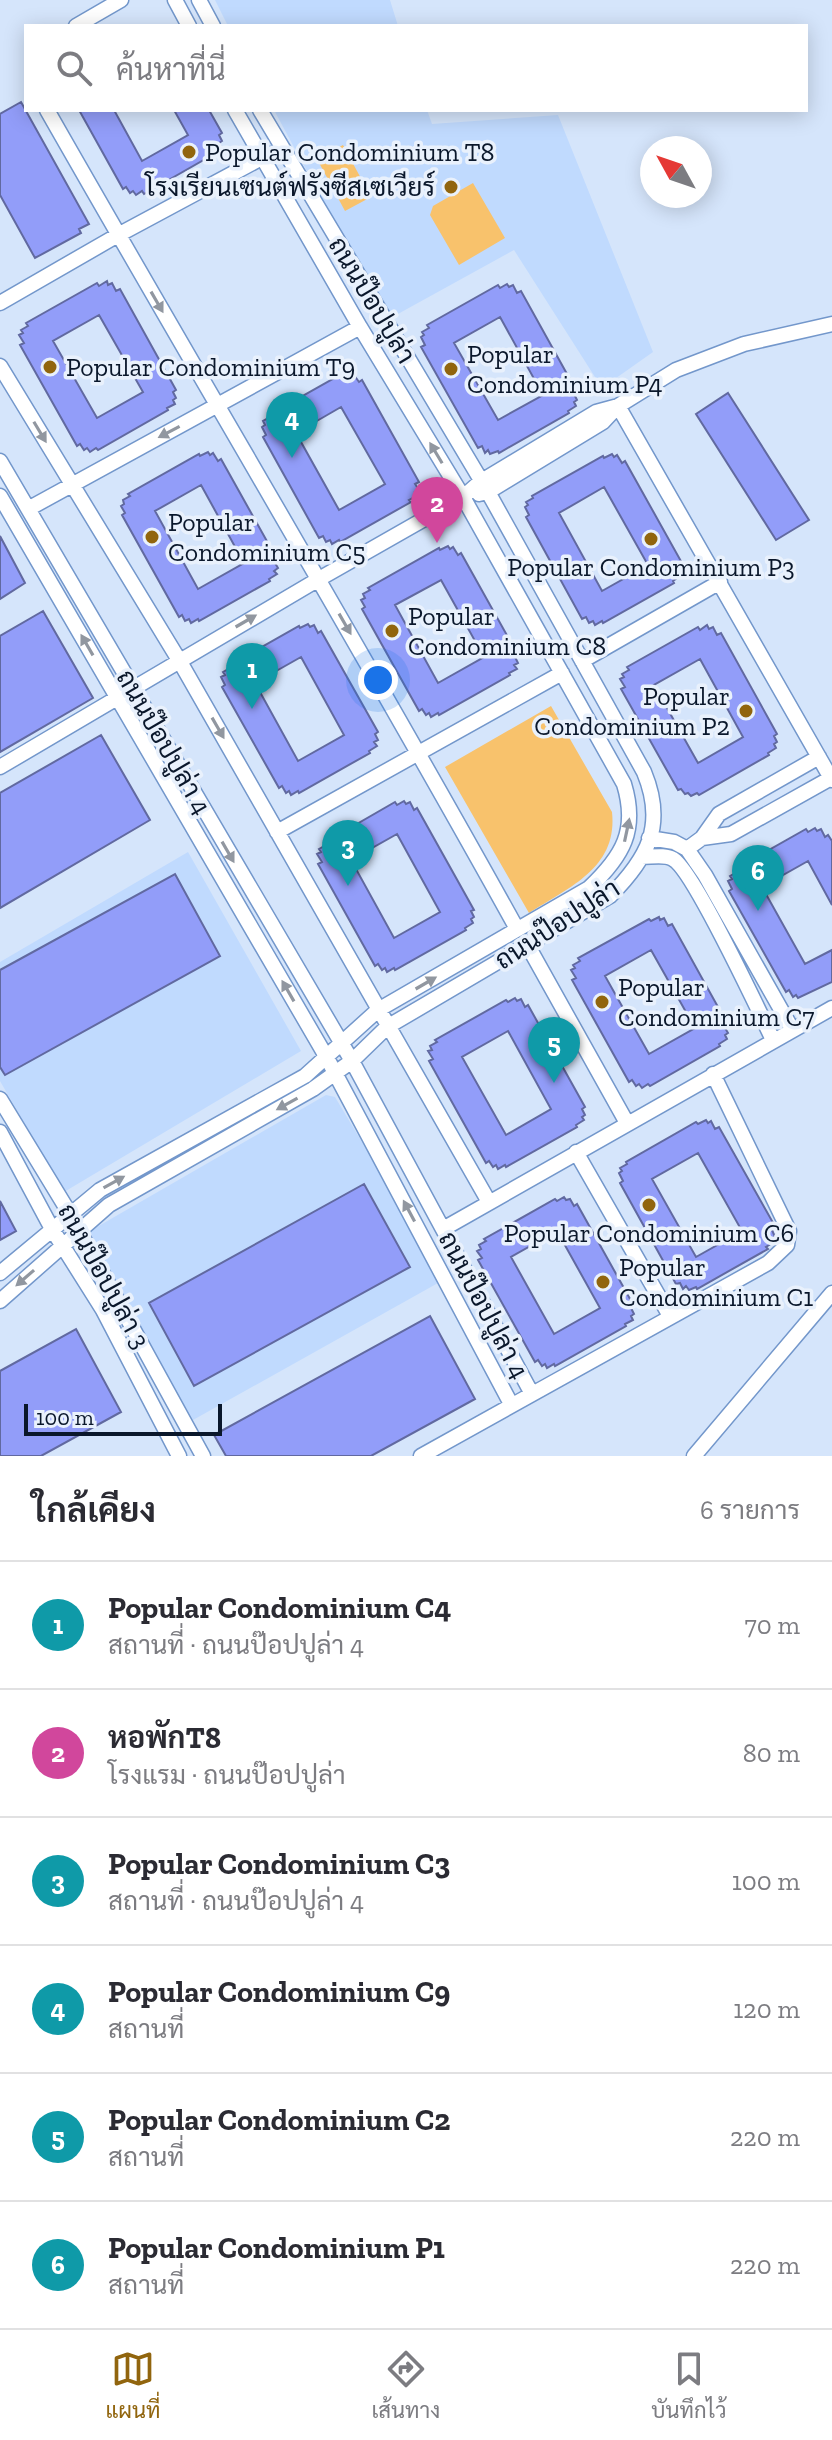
<!DOCTYPE html>
<html lang="th">
<meta charset="utf-8">
<style>
:root{--surface:#fff;--page:#f7f7f7;--text:#2b2b33;--muted:#7c7c81;--line:#e1e1e2;--accent:#91650e}
body{margin:0;font-family:"Zilla Slab",Sarabun,serif;background:var(--page);color:var(--text)}
.compass{position:absolute;left:640px;top:136px;width:72px;height:72px;border-radius:50%;background:var(--surface);box-shadow:0 4px 20px #0003;rotate:310deg}
.scale{position:absolute;left:24px;bottom:20px;width:198px;box-sizing:border-box;padding-left:8px;border:4px solid #0a172b;border-top:0;font-size:22px;line-height:28px;white-space:nowrap;color:#0a172b;-webkit-text-stroke:6px #e9f1fc;paint-order:stroke}
.you{position:absolute;left:378px;top:680px;width:28px;height:28px;margin:-20px;border:6px solid #fff;border-radius:50%;background:#1a73e8;box-shadow:0 0 0 12px #1a73e833}
.badge{display:grid;place-items:center;width:52px;height:52px;border-radius:50%;background:var(--accent);color:#fff;font-size:26px;font-weight:700}
.pin{position:absolute;translate:-50% -66px;filter:drop-shadow(0 2px 4px #0008)}
.pin::after{content:'';position:absolute;top:42px;width:28px;height:24px;background:inherit;clip-path:polygon(0 0,100% 0,50% 100%)}
.list{margin:0;padding:0;list-style:none}
h2{display:flex;justify-content:space-between;align-items:center;height:104px;margin:0;padding:0 32px;font-size:34px}
h2 small{font-size:26px;font-weight:400;color:var(--muted)}
.list li{display:grid;grid-template-columns:52px 1fr auto;gap:24px;align-items:center;box-sizing:border-box;height:128px;padding:0 32px;border-top:2px solid var(--line)}
.list b{display:block;font-size:30px;white-space:nowrap}
.list p{margin:0;font-size:26px;white-space:nowrap;color:var(--muted)}
.list em{font-size:26px;font-style:normal;color:var(--muted)}
.icon{flex:none;width:44px;height:44px;fill:none;stroke:currentColor;stroke-width:2;stroke-linecap:round;stroke-linejoin:round}
.map{position:relative;flex:none;width:832px;height:1456px;overflow:hidden}
.search{position:absolute;background:var(--surface);box-shadow:0 4px 20px #0003;left:24px;right:24px;top:24px;height:88px;display:flex;align-items:center;gap:20px;box-sizing:border-box;padding:0 28px;border-radius:0px;color:var(--muted);font-size:30px}
.sheet{height:872px;background:var(--surface)}
nav{display:flex;justify-content:space-around;align-items:center;box-sizing:border-box;height:112px;border-top:2px solid var(--line);background:var(--surface);font-size:22px;color:var(--muted)}
nav a{display:grid;justify-items:center;gap:4px}
nav .on{color:var(--accent)}
.map>svg:first-child{display:block}
.built{fill:#c0dafe}
.green{fill:#f8c26c}
.building{fill:#929df9;stroke:#6169a0;stroke-width:2;fill-rule:evenodd}
.lines{fill:none;stroke-linecap:round;stroke-linejoin:round}
.minor-casing{stroke:#7397cb;stroke-width:17}
.minor{stroke:#fff;stroke-width:14}
.oneway{fill:#9197a0}
.poi-dot{fill:#91650e;stroke:#e9f1fc;stroke-width:3}
.labels{text-anchor:middle;dominant-baseline:central;stroke-width:7;stroke-linejoin:round;paint-order:stroke}
.poi-label{font-size:26px;fill:#0a172b;stroke:#e9f1fc;text-anchor:start}
.street-label{font-size:26px;fill:#0a172b;stroke:#e9f1fc}
</style>
<div class="map">
<svg width="832" height="1456" viewBox="0 0 832 1456">
<rect width="100%" height="100%" fill="#d5e5fb"/>
<path class="built" d="M215,0h175l8,26h-170z
M274,110h153l5,14 126,-9 95,237 -51,36 -88,-138 -127,70z
M188,852l113,199 -237,141 -64,-111v-119z
M326,1095l9,2 33,55 70,131 -245,137 -104,-179 1,-10z"/>
<path class="green" d="M343,145l28,52 -26,14 -28,-52z
M473,183l32,55 -46,27 -29,-50 3,-9z
M551,706l61,106c6,56 -43,75 -83,101l-84,-146z"/>
<path class="building" d="M21,102l68,122 -10,5 2,4 -46,25 -35,-63v-81z
M79,110h35l28,51 46,-26 -14,-25h35l13,23 -3,2 3,6 -3,2 2,4 -8,4 1,3 -70,40 -2,-3 -6,4 -3,-4 -3,2 -4,-6 -3,2z
M107,281l1,4 4,-2 4,8 4,-2 56,101 -3,2 3,6 -3,2 2,4 -8,4 1,2 -70,40 -2,-2 -6,4 -3,-4 -3,2 -4,-6 -3,2 -57,-101 4,-2 -5,-8 4,-2 -2,-3 7,-4 -2,-3 71,-40 2,3zM99,315l44,77 -46,26 -44,-77z
M507,284l2,3 4,-2 4,8 4,-2 56,101 -3,2 3,6 -3,2 2,4 -8,5 1,2 -70,40 -1,-2 -8,3 -2,-4 -3,3 -3,-7 -4,2 -57,-101 4,-2 -4,-8 3,-2 -2,-3 7,-4 -2,-3 71,-40 2,3zM500,317l43,78 -45,25 -44,-77z
M349,373l2,4 3,-2 5,7 3,-2 57,102 -4,2 4,6 -4,2 2,4 -8,4 2,2 -71,40 -1,-2 -7,4 -2,-4 -4,2 -3,-6 -4,2 -56,-101 3,-2 -4,-8 3,-2 -2,-4 7,-4 -1,-2 71,-40 1,2zM341,407l44,77 -46,26 -43,-77z
M728,393l81,127 -33,20 -80,-126z
M208,452l2,3 3,-2 5,8 3,-2 57,102 -3,2 3,5 -4,3 3,3 -8,5 1,2 -71,40 -1,-2 -7,4 -2,-4 -4,2 -3,-6 -3,2 -57,-102 3,-2 -4,-7 3,-2 -1,-4 7,-4 -2,-2 71,-40 1,2zM201,485l43,78 -46,26 -43,-78z
M612,454l2,3 3,-2 5,8 3,-2 57,102 -4,1 4,7 -4,1 2,4 -7,5 1,2 -71,40 -1,-2 -7,4 -2,-4 -4,2 -3,-6 -4,2 -56,-102 3,-2 -4,-8 3,-2 -2,-3 7,-4 -1,-2 71,-40 1,2zM604,487l44,78 -46,26 -43,-78z
M0,536l25,47 -25,16z
M448,546l2,3 3,-2 5,8 3,-2 57,102 -3,2 3,6 -4,2 3,4 -8,4 1,2 -71,40 -1,-2 -7,4 -2,-4 -3,2 -4,-6 -3,2 -57,-102 3,-2 -4,-7 4,-2 -2,-4 7,-4 -2,-2 71,-40 1,2zM441,580l43,77 -46,26 -43,-78z
M43,611l50,87 -93,54v-116z
M308,624l2,3 4,-2 4,8 3,-2 57,101 -3,2 3,6 -4,2 3,4 -8,5 1,2 -71,40 -1,-2 -7,4 -2,-4 -3,2 -4,-7 -3,2 -57,-101 3,-2 -4,-8 4,-2 -2,-3 7,-4 -2,-2 71,-40 1,2zM301,657l43,78 -46,26 -43,-78z
M707,625l2,4 4,-2 4,8 4,-2 56,101 -3,2 3,6 -3,2 2,4 -8,5 1,2 -70,40 -2,-2 -6,3 -3,-3 -3,1 -4,-5 -3,1 -57,-101 4,-2 -5,-8 4,-2 -2,-3 7,-4 -2,-3 71,-40 2,3zM700,659l43,78 -45,26 -44,-78z
M101,735l49,85 -150,88v-115z
M404,801l2,3 4,-2 4,8 3,-2 57,102 -3,1 3,6 -3,2 2,4 -8,5 1,2 -71,40 -1,-2 -7,4 -2,-4 -3,2 -4,-6 -3,2 -57,-102 4,-2 -5,-8 4,-2 -2,-3 7,-4 -2,-2 71,-41 2,3zM397,834l43,78 -46,26 -43,-78z
M815,828l2,3 4,-2 4,8 3,-2 4,6v64l-24,-44 -46,26 43,77 27,-14v32l-34,16 -2,-3 -3,2 -4,-7 -3,2 -57,-101 3,-2 -4,-8 4,-2 -2,-3 7,-4 -2,-3 71,-40 2,3z
M175,874l45,82 -215,119 -5,-8v-97z
M659,917l1,3 4,-2 4,8 4,-2 56,101 -3,3 3,5 -3,2 2,4 -8,5 1,2 -70,40 -2,-2 -6,4 -3,-4 -3,2 -4,-6 -3,2 -57,-102 4,-2 -5,-8 4,-2 -2,-3 7,-4 -2,-3 71,-39 2,2zM651,950l44,78 -46,26 -44,-78z
M515,998l2,3 4,-2 4,8 3,-2 57,102 -3,2 3,6 -3,2 2,3 -8,5 1,2 -71,40 -1,-2 -7,4 -2,-4 -3,2 -4,-6 -3,2 -57,-102 4,-2 -5,-8 4,-1 -2,-4 7,-4 -2,-2 71,-40 2,2zM508,1031l43,78 -45,26 -44,-78z
M706,1120l2,3 3,-2 4,8 4,-2 57,101 -4,2 3,7 -3,1 2,4 -8,5 2,2 -71,40 -1,-2 -7,3 -3,-4 -3,3 -3,-6 -4,1 -56,-101 3,-2 -4,-8 3,-2 -2,-3 7,-4 -1,-2 70,-40 2,2zM698,1153l44,78 -46,26 -44,-78z
M364,1184l46,83 -216,119 -45,-83z
M564,1197l2,3 4,-1 4,7 3,-2 57,102 -3,2 3,6 -3,2 2,4 -8,4 1,2 -71,40 -1,-2 -7,4 -2,-4 -3,2 -4,-6 -3,2 -57,-102 4,-2 -5,-7 4,-2 -2,-4 7,-4 -2,-2 71,-40 2,2zM557,1231l43,77 -46,26 -43,-77z
M0,1201l16,30 -16,9z
M430,1316l45,83 -104,57h-145l-12,-21z
M76,1329l45,83 -80,44h-41v-85z"/>
<g class="lines">
<defs>
<path id="minor" d="M175,0l14,26
M199,0l14,26
M76,26l45,-26
M47,110c156,274 318,544 470,819
M0,303l118,-68 151,-81
M0,366l179,294 310,542
M618,406l214,374
M0,461l352,600 180,333
M479,494l9,-2 115,-70 15,-16 58,-36 68,-26 88,-20
M0,496l327,562 184,346
M28,509l332,-182
M582,661l138,-79
M0,767l319,-188 144,-82 17,-15 116,-70 22,-6
M277,832l285,-159
M649,838l25,4 13,7 18,26 87,154
M702,838l29,-4 100,-56
M687,849l15,-11 17,-24 100,-57
M642,857c10,0 23,-3 31,2 20,11 86,152 100,181
M528,946l99,177
M0,1099l70,115 133,242
M0,1132l52,97 51,81 76,146
M576,1152l94,164
M443,1229l389,-221
M0,1273l100,-83 205,-114 73,-66 211,-122c34,-32 49,-58 35,-104l-161,-287 -103,-170 -125,-217
M0,1301l109,-96 204,-116 39,-28 35,-34 223,-131c38,-38 56,-71 34,-124l-156,-280 -228,-382
M421,1456l347,-193 19,-18 2,-14 -76,-157
M694,1456l138,-163"/>
</defs>
<use href="#minor" class="minor-casing"/>
<use href="#minor" class="minor"/>
</g>
<defs><path id="oneway-solid" d="M-6-.8H1V-3.2L6.5 0L1 3.2V.8H-6Z" transform="scale(2)"/></defs>
<g class="oneway">
<use href="#oneway-solid" transform="translate(157 302) rotate(60)"/>
<use href="#oneway-solid" transform="translate(40 432) rotate(59)"/>
<use href="#oneway-solid" transform="translate(169 432) rotate(152)"/>
<use href="#oneway-solid" transform="translate(436 453) rotate(-121)"/>
<use href="#oneway-solid" transform="translate(246 621) rotate(-30)"/>
<use href="#oneway-solid" transform="translate(345 624) rotate(60)"/>
<use href="#oneway-solid" transform="translate(87 645) rotate(-120)"/>
<use href="#oneway-solid" transform="translate(218 728) rotate(60)"/>
<use href="#oneway-solid" transform="translate(627 830) rotate(-78)"/>
<use href="#oneway-solid" transform="translate(228 852) rotate(60)"/>
<use href="#oneway-solid" transform="translate(426 983) rotate(-30)"/>
<use href="#oneway-solid" transform="translate(288 991) rotate(-120)"/>
<use href="#oneway-solid" transform="translate(287 1104) rotate(151)"/>
<use href="#oneway-solid" transform="translate(114 1182) rotate(-29)"/>
<use href="#oneway-solid" transform="translate(409 1211) rotate(-118)"/>
<use href="#oneway-solid" transform="translate(25 1278) rotate(139)"/>
</g>
<g class="poi-dot">
<circle cx="189" cy="152" r="8"/>
<circle cx="451" cy="187" r="8"/>
<circle cx="50" cy="367" r="8"/>
<circle cx="451" cy="369" r="8"/>
<circle cx="152" cy="537" r="8"/>
<circle cx="651" cy="539" r="8"/>
<circle cx="392" cy="631" r="8"/>
<circle cx="746" cy="711" r="8"/>
<circle cx="602" cy="1002" r="8"/>
<circle cx="649" cy="1205" r="8"/>
<circle cx="603" cy="1282" r="8"/>
</g>
<g class="labels">
<g class="poi-label">
<text x="205" y="152">Popular Condominium T8</text>
<text x="435" y="187" text-anchor="end">โรงเรียนเซนต์ฟรังซีสเซเวียร์</text>
<text x="467" y="354">Popular<tspan x="467" dy="30">Condominium P4</tspan></text>
<text x="66" y="367">Popular Condominium T9</text>
<text x="168" y="522">Popular<tspan x="168" dy="30">Condominium C5</tspan></text>
<text x="651" y="567" text-anchor="middle">Popular Condominium P3</text>
<text x="408" y="616">Popular<tspan x="408" dy="30">Condominium C8</tspan></text>
<text x="730" y="696" text-anchor="end">Popular<tspan x="730" dy="30">Condominium P2</tspan></text>
<text x="618" y="987">Popular<tspan x="618" dy="30">Condominium C7</tspan></text>
<text x="649" y="1233" text-anchor="middle">Popular Condominium C6</text>
<text x="619" y="1267">Popular<tspan x="619" dy="30">Condominium C1</tspan></text>
</g>
<g class="street-label">
<text transform="translate(372 300) rotate(59)">ถนนป๊อปปูล่า</text>
<text transform="translate(164 742) rotate(60)">ถนนป๊อปปูล่า 4</text>
<text transform="translate(557 924) rotate(-33)">ถนนป๊อปปูล่า</text>
<text transform="translate(104 1276) rotate(61)">ถนนป๊อปปูล่า 3</text>
<text transform="translate(484 1305) rotate(62)">ถนนป๊อปปูล่า 4</text>
</g>
</g>
</svg>
<svg class="compass" viewBox="-18 -18 36 36"><path d="M0-13l5 13h-10z" fill="#e53935"/><path d="M0 13l5-13h-10z" fill="#7c7c81"/></svg>
<div class="scale">100 m</div>
<div class="you"></div>
<div class="pin badge" style="left:252px;top:709px;background:#0f9aa8">1</div>
<div class="pin badge" style="left:437px;top:543px;background:#d1479c">2</div>
<div class="pin badge" style="left:348px;top:886px;background:#0f9aa8">3</div>
<div class="pin badge" style="left:292px;top:458px;background:#0f9aa8">4</div>
<div class="pin badge" style="left:554px;top:1083px;background:#0f9aa8">5</div>
<div class="pin badge" style="left:758px;top:911px;background:#0f9aa8">6</div>
<div class="search"><svg class="icon" aria-label="search" viewBox="0 0 24 24"><circle cx="10" cy="10" r="6"/><path d="M15 15l6 6"/></svg>ค้นหาที่นี่</div>
</div>
<section class="sheet">
<h2>ใกล้เคียง<small>6 รายการ</small></h2>
<ul class="list">
<li><span class="badge" style="background:#0f9aa8">1</span><div><b>Popular Condominium C4</b><p>สถานที่ · ถนนป๊อปปูล่า 4</p></div><em>70 m</em></li>
<li><span class="badge" style="background:#d1479c">2</span><div><b>หอพักT8</b><p>โรงแรม · ถนนป๊อปปูล่า</p></div><em>80 m</em></li>
<li><span class="badge" style="background:#0f9aa8">3</span><div><b>Popular Condominium C3</b><p>สถานที่ · ถนนป๊อปปูล่า 4</p></div><em>100 m</em></li>
<li><span class="badge" style="background:#0f9aa8">4</span><div><b>Popular Condominium C9</b><p>สถานที่</p></div><em>120 m</em></li>
<li><span class="badge" style="background:#0f9aa8">5</span><div><b>Popular Condominium C2</b><p>สถานที่</p></div><em>220 m</em></li>
<li><span class="badge" style="background:#0f9aa8">6</span><div><b>Popular Condominium P1</b><p>สถานที่</p></div><em>220 m</em></li>
</ul>
</section>
<nav>
<a class="on"><svg class="icon" aria-label="map" viewBox="0 0 24 24"><path d="M3 6l6-2 6 2 6-2v14l-6 2-6-2-6 2zM9 4v14M15 6v14"/></svg>แผนที่</a>
<a><svg class="icon" aria-label="directions" viewBox="0 0 24 24"><path d="M12 3l9 9-9 9-9-9zM9 14v-3h6M13 9l2 2-2 2"/></svg>เส้นทาง</a>
<a><svg class="icon" aria-label="saved" viewBox="0 0 24 24"><path d="M7 4h10v16l-5-4-5 4z"/></svg>บันทึกไว้</a>
</nav>
